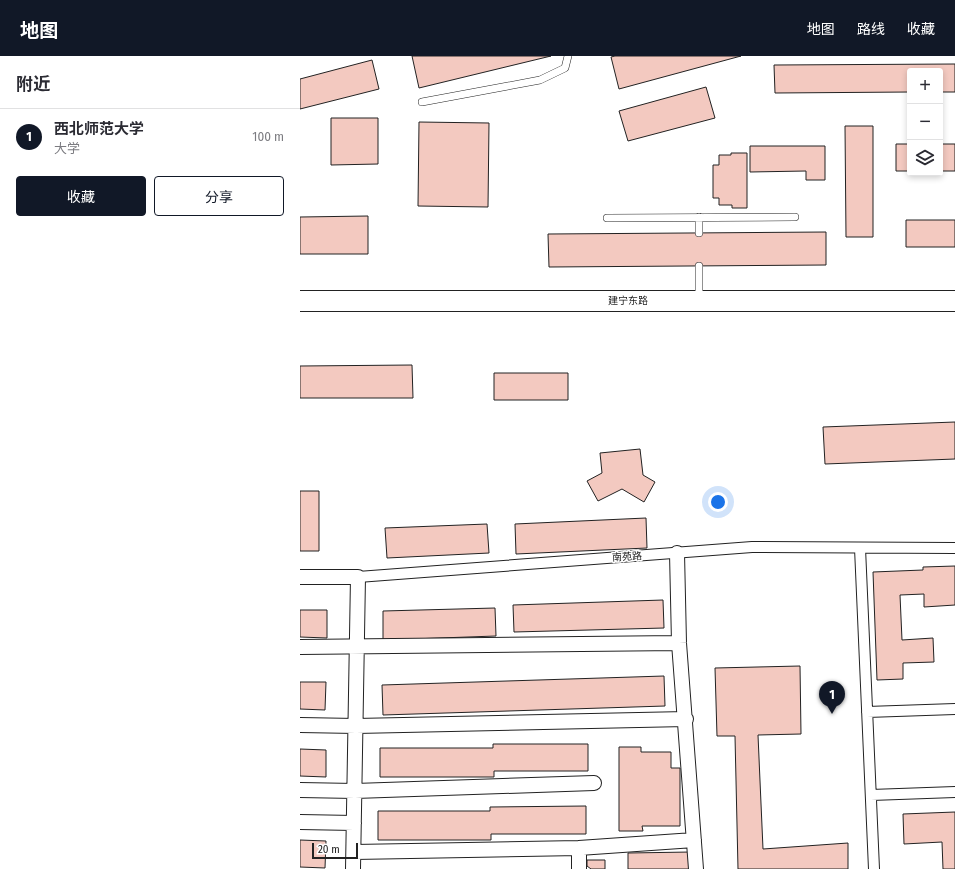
<!DOCTYPE html>
<html lang="zh">
<meta charset="utf-8">
<style>
:root{--surface:#fff;--page:#f7f7f7;--text:#2b2b33;--muted:#7c7c81;--line:#e1e1e2;--accent:#111827}
body{margin:0;font-family:"Fira Sans Condensed","Noto Sans SC",sans-serif;background:var(--page);color:var(--text)}
.controls{position:absolute;right:12px;top:12px;display:grid;overflow:hidden;border-radius:4px;box-shadow:0 2px 6px #0003}
.controls button{width:36px;height:36px;display:grid;place-items:center;padding:0;border:0;border-bottom:1px solid var(--line);background:var(--surface);color:var(--text);font:20px sans-serif}
.scale{position:absolute;left:12px;bottom:10px;width:46px;box-sizing:border-box;padding-left:4px;border:2px solid #222;border-top:0;font-size:11px;line-height:14px;white-space:nowrap;color:#222;-webkit-text-stroke:3px #fff;paint-order:stroke}
.you{position:absolute;left:418px;top:446px;width:14px;height:14px;margin:-10px;border:3px solid #fff;border-radius:50%;background:#1a73e8;box-shadow:0 0 0 6px #1a73e833}
.badge{display:grid;place-items:center;width:26px;height:26px;border-radius:50%;background:var(--accent);color:#fff;font-size:13px;font-weight:700}
.pin{position:absolute;translate:-50% -33px;filter:drop-shadow(0 1px 2px #0008)}
.pin::after{content:'';position:absolute;top:21px;width:14px;height:12px;background:inherit;clip-path:polygon(0 0,100% 0,50% 100%)}
.list{margin:0;padding:0;list-style:none}
h2{display:flex;justify-content:space-between;align-items:center;height:52px;margin:0;padding:0 16px;font-size:17px}
h2 small{font-size:13px;font-weight:400;color:var(--muted)}
.list li{display:grid;grid-template-columns:26px 1fr auto;gap:12px;align-items:center;box-sizing:border-box;height:56px;padding:0 16px;border-top:1px solid var(--line)}
.list b{display:block;font-size:15px;white-space:nowrap}
.list p{margin:0;font-size:13px;white-space:nowrap;color:var(--muted)}
.list em{font-size:13px;font-style:normal;color:var(--muted)}
.actions{display:flex;gap:8px;padding:12px 16px}
.actions a{flex:1;padding:9px 0;border:1px solid var(--accent);border-radius:4px;text-align:center;font-size:14px;color:var(--accent)}
.actions .main{background:var(--accent);color:#fff}
.icon{flex:none;width:22px;height:22px;fill:none;stroke:currentColor;stroke-width:2;stroke-linecap:round;stroke-linejoin:round}
.map{position:relative;flex:none;width:655px;height:813px;overflow:hidden}
header{display:flex;align-items:center;gap:24px;box-sizing:border-box;height:56px;padding:0 20px;background:var(--accent);color:#fff}
header strong{font-size:19px}
nav{display:flex;gap:22px;margin-inline-start:auto;font-size:14px}
main{display:flex}
aside{flex:1;background:var(--surface)}
.map>svg:first-child{display:block}
.building{fill:#f3c9c0;stroke:#222}
.lines{fill:none;stroke-linecap:round;stroke-linejoin:round}
.service-casing{stroke:#222;stroke-width:8}
.pedestrian-casing{stroke:#222;stroke-width:12}
.minor-casing{stroke:#222;stroke-width:16}
.secondary-casing{stroke:#222;stroke-width:22}
.service{stroke:#fff;stroke-width:7}
.pedestrian{stroke:#fff;stroke-width:10}
.minor{stroke:#fff;stroke-width:14}
.secondary{stroke:#fff;stroke-width:20}
.labels{text-anchor:middle;dominant-baseline:central;stroke-width:3;stroke-linejoin:round;paint-order:stroke}
.street-label{font-size:10px;fill:#222;stroke:#fff}
</style>
<header>
<strong>地图</strong>
<nav><a>地图</a><a>路线</a><a>收藏</a></nav>
</header>
<main>
<aside>
<h2>附近<small></small></h2>
<ul class="list">
<li><span class="badge">1</span><div><b>西北师范大学</b><p>大学</p></div><em>100 m</em></li>
</ul>
<div class="actions"><a class="main">收藏</a><a>分享</a></div>
</aside>
<div class="map">
<svg width="655" height="813" viewBox="0 0 655 813">
<rect width="100%" height="100%" fill="#fff"/>
<path class="building" d="M112,0h139l-132,32z
M315,0h126l-122,33 -8,-32z
M72,4l7,29 -79,20v-30z
M655,8v28h-15v-21h-30v21l-135,1 -1,-28z
M406,31l9,31 -87,23 -9,-30z
M31,62h47v46l-47,1z
M119,66l70,1 -1,84 -70,-1z
M545,70h28v111h-27z
M596,88h14v27h-14z
M640,88h15v27h-15z
M450,90h75v34h-19v-9l-56,1z
M431,97h16v55h-15v-3h-13v-7h-6v-33h6v-10h12z
M68,160v38h-68v-37z
M606,164h49v27h-49z
M526,176v33l-277,2 -1,-33z
M112,309l1,33h-113v-32z
M194,317h74v27h-74z
M655,366v37l-130,5 -2,-37z
M340,393l3,26 12,7 -11,20 -22,-13 -24,12 -11,-20 15,-8 -2,-20z
M0,435h19v60h-19z
M346,462l1,30 -131,6 -1,-30z
M187,468l2,29 -102,5 -2,-30z
M655,510v39l-31,2v-13l-24,1 2,45 31,-2 1,24 -31,1v16l-26,1 -4,-108 50,-2v-3z
M363,544l1,28 -150,4 -1,-27z
M195,552l1,28 -113,4v-29z
M0,554h27v28l-27,-1z
M500,610l1,68 -43,1 5,114 85,-6v26h-110l-3,-133h-18l-2,-68z
M364,620l1,30 -282,9 -1,-30z
M0,626h26l-1,28 -25,-1z
M193,688h95v27h-94v6h-114v-29h113z
M319,691h22v5h30v16h9v58h-38l1,5h-24z
M0,693l26,1v27l-26,-1z
M286,750v28h-95v6h-113v-29h112v-4z
M655,756v57h-12l-1,-27 -38,2 -1,-30z
M0,784l26,1 -1,27 -25,-1z
M391,796v17h-63v-16z
M287,804h18v9h-14l-4,-3z"/>
<g class="lines">
<defs>
<path id="service" d="M122,46l118,-22 25,-12 3,-12
M307,162l188,-1
M399,177v-16
M399,210v34"/>
<path id="pedestrian" d="M560,492l14,321
M58,521l394,-30 203,1
M567,656l88,-3
M571,739l84,-3"/>
<path id="minor" d="M377,497l2,90 17,226
M0,521h58l-5,292
M0,591l379,-4
M0,669l56,1 330,-7
M0,734l55,1 239,-8
M0,766l54,1
M279,792l115,-8
M54,796l225,-4v21"/>
<path id="secondary" d="M0,245h655"/>
</defs>
<use href="#service" class="service-casing"/>
<use href="#pedestrian" class="pedestrian-casing"/>
<use href="#minor" class="minor-casing"/>
<use href="#secondary" class="secondary-casing"/>
<use href="#service" class="service"/>
<use href="#pedestrian" class="pedestrian"/>
<use href="#minor" class="minor"/>
<use href="#secondary" class="secondary"/>
</g>
<g class="labels">
<g class="street-label">
<text x="328" y="245">建宁东路</text>
<text transform="translate(327 501) rotate(-4)">南苑路</text>
</g>
</g>
</svg>
<div class="controls">
<button>+</button>
<button>−</button>
<button><svg class="icon" aria-label="layers" viewBox="0 0 24 24"><path d="M12 4l9 5-9 5-9-5zM3 14l9 5 9-5"/></svg></button>
</div>
<div class="scale">20 m</div>
<div class="you"></div>
<div class="pin badge" style="left:532px;top:658px">1</div>
</div>
</main>
